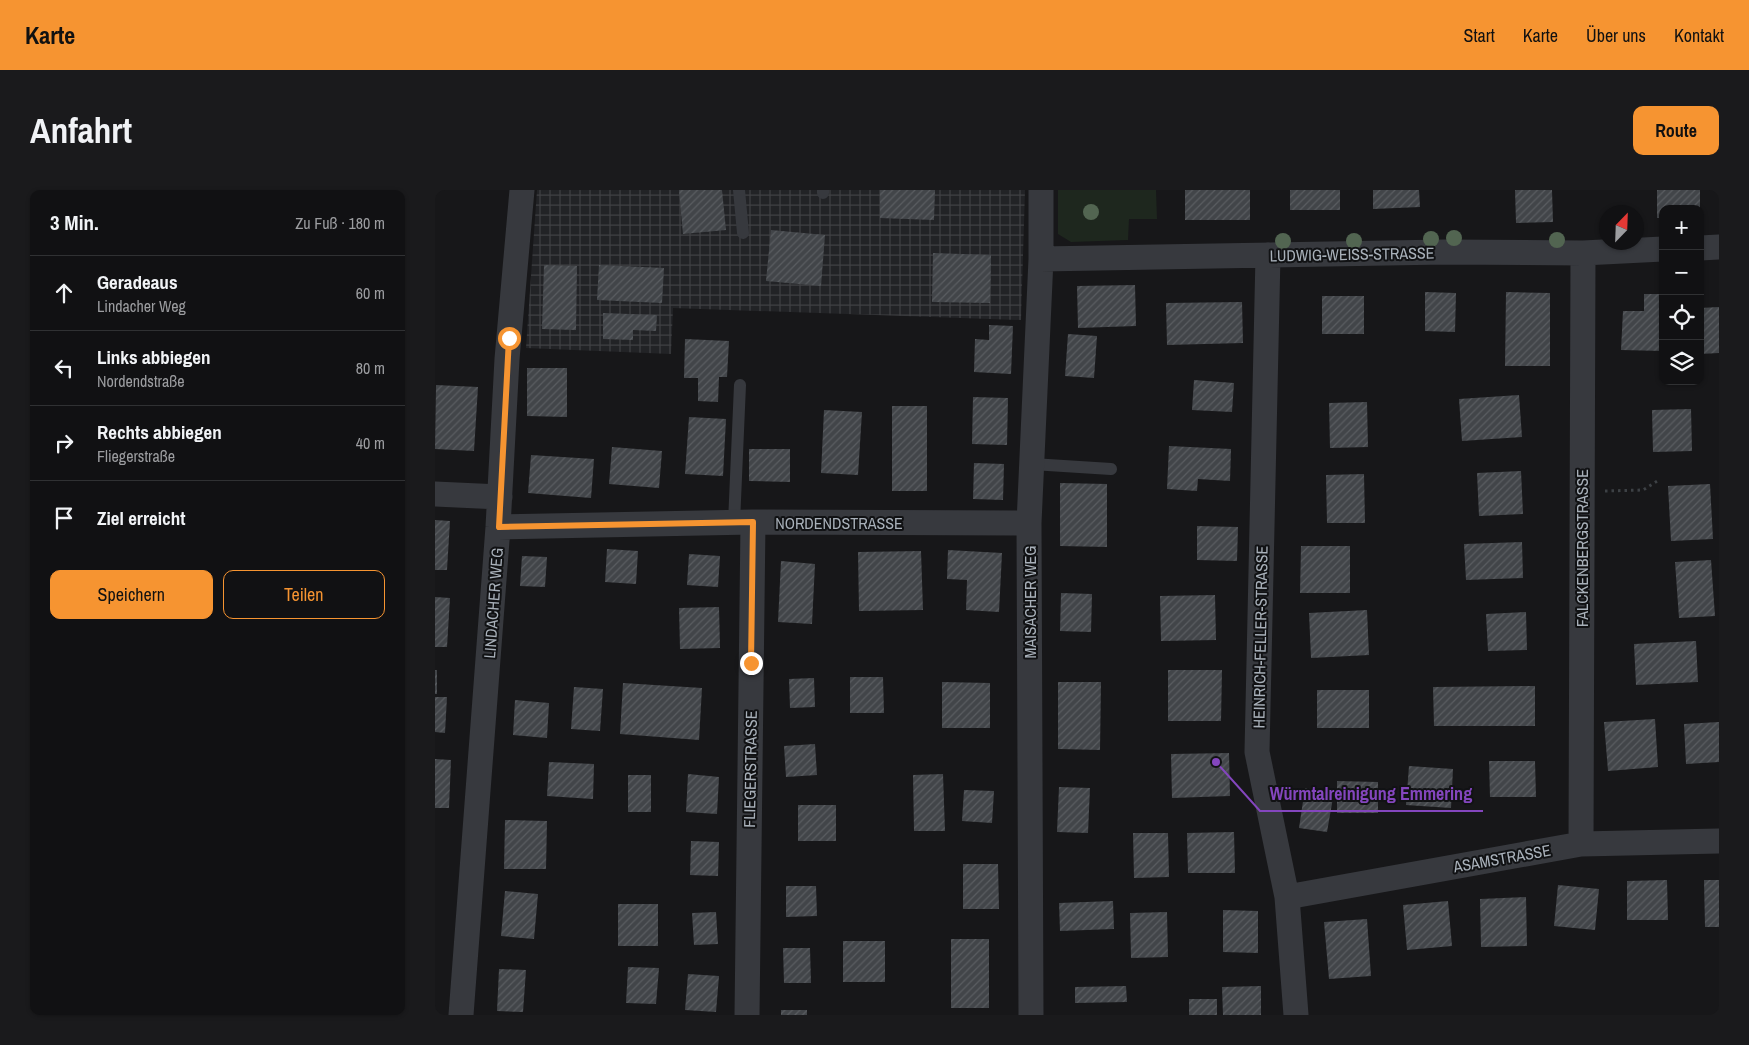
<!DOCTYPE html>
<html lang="de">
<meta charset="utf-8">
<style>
:root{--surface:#111113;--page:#1a1a1c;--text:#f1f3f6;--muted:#9c9da0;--line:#303133;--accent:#f69431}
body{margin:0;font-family:"Archivo Narrow",sans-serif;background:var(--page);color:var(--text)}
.controls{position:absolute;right:15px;top:15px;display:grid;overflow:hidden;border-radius:10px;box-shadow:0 1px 4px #0004}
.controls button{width:45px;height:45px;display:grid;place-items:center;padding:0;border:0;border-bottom:1px solid var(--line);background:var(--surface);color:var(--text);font:25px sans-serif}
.compass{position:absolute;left:1164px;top:15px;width:45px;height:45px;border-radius:50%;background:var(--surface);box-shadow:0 1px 4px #0004;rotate:23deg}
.stop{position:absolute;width:15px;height:15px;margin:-11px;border:4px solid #f69431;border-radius:50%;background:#fff}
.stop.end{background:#f69431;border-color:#fff;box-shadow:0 1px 5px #0008}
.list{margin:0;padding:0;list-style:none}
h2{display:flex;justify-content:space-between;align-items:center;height:65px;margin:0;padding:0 20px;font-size:21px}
h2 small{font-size:16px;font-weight:400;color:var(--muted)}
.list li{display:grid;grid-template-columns:32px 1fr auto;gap:15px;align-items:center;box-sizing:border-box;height:75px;padding:0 20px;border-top:1px solid var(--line)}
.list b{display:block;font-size:19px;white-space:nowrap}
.list p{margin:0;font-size:16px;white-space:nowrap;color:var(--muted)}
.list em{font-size:16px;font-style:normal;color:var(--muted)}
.actions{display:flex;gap:10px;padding:15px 20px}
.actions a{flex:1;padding:11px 0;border:1px solid var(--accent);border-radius:10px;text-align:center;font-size:18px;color:var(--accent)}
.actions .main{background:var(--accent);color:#111}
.icon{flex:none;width:28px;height:28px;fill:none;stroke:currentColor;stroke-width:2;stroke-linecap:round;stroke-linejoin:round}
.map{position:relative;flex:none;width:1284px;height:825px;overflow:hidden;border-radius:10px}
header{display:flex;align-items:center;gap:30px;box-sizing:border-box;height:70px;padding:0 25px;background:var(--accent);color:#111}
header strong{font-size:24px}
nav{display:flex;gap:28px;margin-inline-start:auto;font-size:18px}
.intro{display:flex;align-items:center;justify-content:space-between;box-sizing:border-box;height:120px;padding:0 30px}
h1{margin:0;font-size:35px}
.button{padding:12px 22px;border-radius:10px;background:var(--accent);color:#111;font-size:18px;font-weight:700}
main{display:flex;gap:30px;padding:0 30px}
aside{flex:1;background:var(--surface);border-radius:10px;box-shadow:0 1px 4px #0004}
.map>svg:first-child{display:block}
.industrial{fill:url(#industrial-grid)}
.green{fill:#1e271e}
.building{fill:url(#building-hatch)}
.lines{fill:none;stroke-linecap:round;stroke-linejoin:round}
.path{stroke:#3d4145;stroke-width:3;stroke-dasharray:2.5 4;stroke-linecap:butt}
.lane{stroke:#37393e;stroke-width:12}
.street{stroke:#37393e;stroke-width:25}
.tree{fill:#526551}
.route{stroke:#f69431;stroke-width:6}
.labels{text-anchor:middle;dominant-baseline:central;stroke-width:4;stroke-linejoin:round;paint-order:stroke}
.street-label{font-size:16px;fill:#a8b0b9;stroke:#111214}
.leader{fill:none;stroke:#8446be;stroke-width:2}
.callout-dot{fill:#8446be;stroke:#111214;stroke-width:2}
.callout-label{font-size:18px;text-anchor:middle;font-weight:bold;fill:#8446be;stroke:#111214;stroke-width:4;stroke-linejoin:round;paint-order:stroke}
</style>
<header>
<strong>Karte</strong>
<nav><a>Start</a><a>Karte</a><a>Über uns</a><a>Kontakt</a></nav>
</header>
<div class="intro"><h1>Anfahrt</h1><a class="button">Route</a></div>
<main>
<aside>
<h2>3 Min.<small>Zu Fuß · 180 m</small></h2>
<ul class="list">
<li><svg class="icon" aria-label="ahead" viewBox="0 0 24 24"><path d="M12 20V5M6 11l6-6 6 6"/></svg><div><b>Geradeaus</b><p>Lindacher Weg</p></div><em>60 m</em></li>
<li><svg class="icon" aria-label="left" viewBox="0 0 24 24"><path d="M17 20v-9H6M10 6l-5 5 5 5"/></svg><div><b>Links abbiegen</b><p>Nordendstraße</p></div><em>80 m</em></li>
<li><svg class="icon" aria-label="right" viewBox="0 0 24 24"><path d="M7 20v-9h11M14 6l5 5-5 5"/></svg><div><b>Rechts abbiegen</b><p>Fliegerstraße</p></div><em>40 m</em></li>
<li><svg class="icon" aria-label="arrive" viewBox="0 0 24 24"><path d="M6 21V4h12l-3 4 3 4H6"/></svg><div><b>Ziel erreicht</b></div></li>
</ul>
<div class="actions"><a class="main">Speichern</a><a>Teilen</a></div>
</aside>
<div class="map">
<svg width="1284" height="825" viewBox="0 0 1284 825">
<defs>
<pattern id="industrial-grid" width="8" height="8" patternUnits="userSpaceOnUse" patternTransform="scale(1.25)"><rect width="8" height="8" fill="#222326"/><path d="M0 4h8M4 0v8" fill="none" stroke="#3f4043"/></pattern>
<pattern id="building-hatch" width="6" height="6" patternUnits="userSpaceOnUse" patternTransform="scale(1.25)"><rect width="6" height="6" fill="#424549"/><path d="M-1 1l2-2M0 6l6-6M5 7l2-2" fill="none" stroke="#5a5d61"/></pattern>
</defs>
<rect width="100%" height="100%" fill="#171719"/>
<path class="industrial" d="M102,0h488l-4,130 -348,-12 -2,46 -145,-6z"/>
<path class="green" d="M623,0h98l1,29h-28l-1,21 -57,2 -13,-8z"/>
<path class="building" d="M244,0h43l4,40 -43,4z
M445,0h55l-1,30 -54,-2z
M750,0h65v30h-65z
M855,0h50v20h-50z
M938,0h46l1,17 -47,2z
M1080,0h37l1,32 -37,1z
M1222,0h43v19h-37v9h-6z
M336,40l54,5 -4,51 -55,-5z
M498,63l58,2 -1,48 -58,-1z
M109,75l33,1 -1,64 -34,-1z
M164,75l65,3 -2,35 -65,-3z
M700,95l1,41 -58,2 -1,-42z
M990,102l31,1 -1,39 -30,-1z
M1071,102l44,1v73h-45z
M1209,104h19v57l-42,-1 2,-39h21z
M887,106h42v38h-42z
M807,112l1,41 -76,2 -1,-42z
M1284,117v46l-19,1v-46z
M168,123l54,2 -1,16 -23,-1v10l-30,-1z
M554,135l24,1 -2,48 -37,-2 1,-33 14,1z
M633,144l29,2 -3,42 -29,-2z
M250,149l44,2 -2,36h-8l-1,25 -20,-1v-23h-14z
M92,178h40v49l-40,-1z
M759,190l40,3 -2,29 -40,-2z
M1,195l42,2 -4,64 -39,-2z
M1084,205l3,42 -60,4 -3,-42z
M538,207l35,1 -1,47 -35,-1z
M932,212l1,45 -38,1 -1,-45z
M457,216h35v85h-35z
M1256,219l1,42 -39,1 -1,-42z
M389,220l38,2 -4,63 -37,-2z
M254,227l37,2 -3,57 -38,-2z
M734,256l62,3 -1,32 -32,-2 -1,12 -30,-2z
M177,257l50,4 -3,37 -50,-4z
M314,259h41v33l-41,-1z
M96,265l63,4 -3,39 -63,-5z
M539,273l30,1 -1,36 -30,-1z
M1086,281l2,43 -44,2 -2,-43z
M929,284l1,49h-38l-1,-48z
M625,293l47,1v63l-47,-1z
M1275,294l3,55 -42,2 -3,-55z
M0,330l15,1 -3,49h-12z
M762,336l41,1 -1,34 -40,-1z
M1087,352l1,36 -57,2 -2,-36z
M866,356h49v47h-50z
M172,359l31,2 -2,33 -31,-2z
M513,360l54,3 -3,59 -33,-2 1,-30 -20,-1z
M486,361l2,59 -64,1 -1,-59z
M254,364l31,2 -2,31 -31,-2z
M87,366l25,1 -2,30 -25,-1z
M1276,370l4,56 -36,2 -4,-56z
M346,371l34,3 -3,60 -34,-2z
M626,403l31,1 -1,38 -31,-1z
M780,405l1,45 -55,1 -1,-45z
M0,407l15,1 -3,49h-12z
M284,417l1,41 -40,1 -1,-41z
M932,420l2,45 -58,3 -2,-45z
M1091,422l1,38 -39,1 -2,-37z
M1261,451l2,41 -62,3 -2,-41z
M0,480h2v24h-2z
M733,480h54l-1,51h-53z
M415,487h33l1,36h-34z
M379,488l1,29 -25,1 -1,-29z
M507,492l48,1v45h-48z
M623,492h43l-1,68 -42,-1z
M188,493l79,5 -3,52 -79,-6z
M1100,496v40h-101l-1,-39z
M139,497l29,2 -3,42 -29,-2z
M882,500h52v38h-52z
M0,507h12l-2,36 -10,-1z
M80,510l34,3 -2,35 -34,-3z
M1220,529l3,48 -50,4 -4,-49z
M1284,532v40l-33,2 -2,-40z
M380,554l2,31 -31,2 -2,-31z
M794,563l1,43 -58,2 -1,-44z
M0,569l16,1 -2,48h-14z
M1054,571h46l1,36h-46z
M114,572l45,2 -1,35 -46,-3z
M974,576l44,3 -2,39 -45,-3z
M253,584l31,3 -2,37 -31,-2z
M508,584l2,57h-31l-1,-56z
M193,585h23v37h-23z
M902,591l41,1v31h-41z
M624,597l31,1 -2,45 -31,-1z
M870,598l29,4 -7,40 -28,-4z
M529,600l30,1 -2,32 -30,-2z
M363,615h38v36h-38z
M70,630l42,1 -1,48h-42z
M799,642l1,41h-47l-1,-40z
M698,643h35l1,44 -35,1z
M256,651l28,1 -1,34 -28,-1z
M528,674h35l1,45h-36z
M1232,690l1,40h-41v-39z
M1269,690h15v47h-14z
M1123,695l41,4 -4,41 -41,-4z
M351,696h30l1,30 -31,1z
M70,701l33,3 -4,45 -33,-3z
M1091,707l1,49 -46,1 -1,-48z
M678,711l1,28 -54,2 -1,-28z
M1013,711l4,45 -45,4 -4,-45z
M183,714h40v42h-40z
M788,720l35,1v42l-35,-1z
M281,722l2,32 -24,1 -2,-32z
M732,722l1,45 -37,1 -1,-45z
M932,729l4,57 -42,3 -5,-57z
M516,749h38v69h-38z
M408,751h42v41h-42z
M348,758h27l1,35h-27z
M193,777l31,1 -3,36 -30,-1z
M64,779l27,1 -3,42 -26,-1z
M253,784l31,2 -3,36 -31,-2z
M691,796l1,16 -52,1v-16z
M826,796v29h-38l-1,-28z
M754,809h28v16h-28z
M346,820h26v5h-26z"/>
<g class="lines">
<path class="path" d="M1170,301l38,-1 16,-10"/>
<path class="lane" d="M304,0l4,43
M388,0v3
M597,274l79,5
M299,333l6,-138"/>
<path class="street" d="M1265,58l19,-1
M833,65l-11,497 30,145 9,118
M606,69l404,-7 138,1 80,-4
M0,304l65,3
M63,337l255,-5 276,1
M1146,654l2,-591
M852,707l294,-53 138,-3
M26,825l37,-488 9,-168 15,-169
M312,825l6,-493
M596,825l-2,-492 12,-264v-69"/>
</g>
<g class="tree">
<circle cx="656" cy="22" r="8"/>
<circle cx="1019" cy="48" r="8"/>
<circle cx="996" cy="49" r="8"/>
<circle cx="1122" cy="50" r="8"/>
<circle cx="848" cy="51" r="8"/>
<circle cx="919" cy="51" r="8"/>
</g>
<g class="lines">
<path class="route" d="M74,148l-10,189 254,-5 -2,141"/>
</g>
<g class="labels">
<g class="street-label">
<text transform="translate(917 64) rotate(-1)">LUDWIG-WEISS-STRASSE</text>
<text x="404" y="333">NORDENDSTRASSE</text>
<text transform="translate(1147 358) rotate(-90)">FALCKENBERGSTRASSE</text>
<text transform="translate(595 412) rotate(-90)">MAISACHER WEG</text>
<text transform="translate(58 413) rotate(-86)">LINDACHER WEG</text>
<text transform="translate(825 447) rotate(-89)">HEINRICH-FELLER-STRASSE</text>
<text transform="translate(315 579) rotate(-89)">FLIEGERSTRASSE</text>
<text transform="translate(1067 668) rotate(-10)">ASAMSTRASSE</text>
</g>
</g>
<path class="leader" d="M781 572L825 621H1048"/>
<circle class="callout-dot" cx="781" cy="572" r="5"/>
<g class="callout-label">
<text x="936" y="610">Würmtalreinigung Emmering</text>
</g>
</svg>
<div class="controls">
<button>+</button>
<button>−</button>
<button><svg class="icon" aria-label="locate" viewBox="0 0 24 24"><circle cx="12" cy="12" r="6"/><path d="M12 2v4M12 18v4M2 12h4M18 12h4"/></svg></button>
<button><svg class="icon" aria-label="layers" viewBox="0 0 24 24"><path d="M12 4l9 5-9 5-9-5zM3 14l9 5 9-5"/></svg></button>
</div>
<svg class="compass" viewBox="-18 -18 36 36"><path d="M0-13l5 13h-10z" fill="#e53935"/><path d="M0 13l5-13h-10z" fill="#9c9da0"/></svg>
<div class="stop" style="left:74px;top:148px"></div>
<div class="stop end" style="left:316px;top:473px"></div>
</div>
</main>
